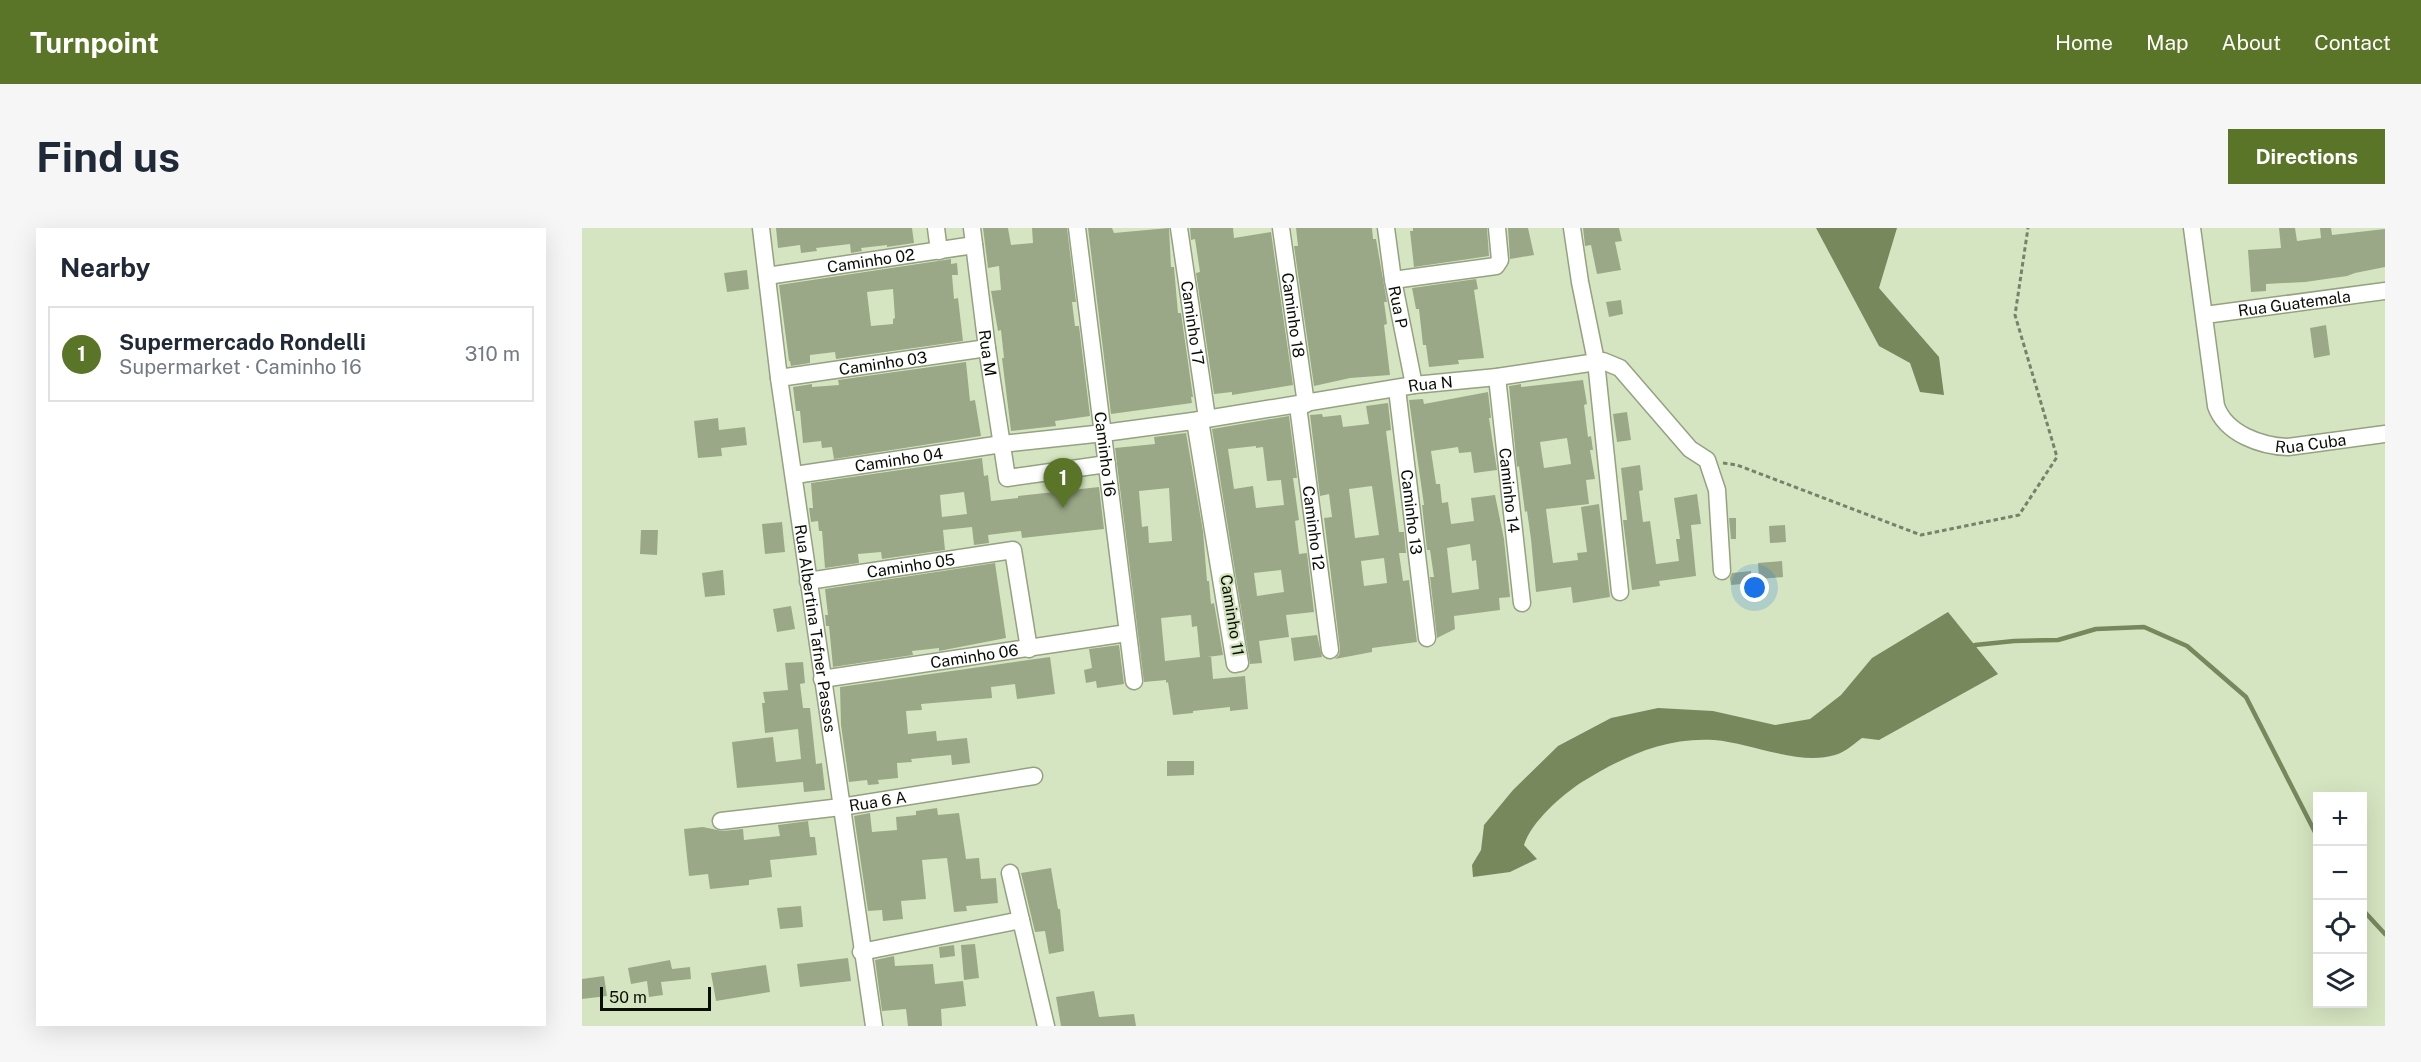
<!DOCTYPE html>
<meta charset="utf-8">
<style>
:root{--surface:#fff;--page:#f6f6f7;--text:#1f2937;--muted:#747a83;--line:#e0e1e3;--accent:#5a7528}
body{margin:0;font-family:"Public Sans",sans-serif;background:var(--page);color:var(--text)}
.controls{position:absolute;right:18px;bottom:18px;display:grid;overflow:hidden;border-radius:0px;box-shadow:0 6px 24px #0002}
.controls button{width:54px;height:54px;display:grid;place-items:center;padding:0;border:0;border-bottom:2px solid var(--line);background:var(--surface);color:var(--text);font:30px sans-serif}
.scale{position:absolute;left:18px;bottom:15px;width:111px;box-sizing:border-box;padding-left:6px;border:3px solid #090e04;border-top:0;font-size:16px;line-height:21px;white-space:nowrap;color:#090e04;-webkit-text-stroke:4px #d6e5c1;paint-order:stroke}
.you{position:absolute;left:1173px;top:360px;width:21px;height:21px;margin:-15px;border:4px solid #fff;border-radius:50%;background:#1a73e8;box-shadow:0 0 0 9px #1a73e833}
.badge{display:grid;place-items:center;width:39px;height:39px;border-radius:50%;background:var(--accent);color:#fff;font-size:20px;font-weight:700}
.pin{position:absolute;translate:-50% -50px;filter:drop-shadow(0 2px 3px #0008)}
.pin::after{content:'';position:absolute;top:32px;width:21px;height:18px;background:inherit;clip-path:polygon(0 0,100% 0,50% 100%)}
.list{margin:0;padding:0;list-style:none}
h2{display:flex;justify-content:space-between;align-items:center;height:78px;margin:0;padding:0 24px;font-size:26px}
h2 small{font-size:20px;font-weight:400;color:var(--muted)}
.list li{display:grid;grid-template-columns:39px 1fr auto;gap:18px;align-items:center;box-sizing:border-box;height:96px;margin:0 12px 12px;padding:0 12px;border:2px solid var(--line);border-radius:0px}
.list b{display:block;font-size:22px;white-space:nowrap}
.list p{margin:0;font-size:20px;white-space:nowrap;color:var(--muted)}
.list em{font-size:20px;font-style:normal;color:var(--muted)}
.icon{flex:none;width:33px;height:33px;fill:none;stroke:currentColor;stroke-width:2;stroke-linecap:round;stroke-linejoin:round}
.map{position:relative;flex:none;width:1803px;height:798px;overflow:hidden;border-radius:0px}
header{display:flex;align-items:center;gap:36px;box-sizing:border-box;height:84px;padding:0 30px;background:var(--accent);color:#fff}
header strong{font-size:28px}
nav{display:flex;gap:33px;margin-inline-start:auto;font-size:21px}
.intro{display:flex;align-items:center;justify-content:space-between;box-sizing:border-box;height:144px;padding:0 36px}
h1{margin:0;font-size:42px}
.button{padding:15px 27px;border-radius:0px;background:var(--accent);color:#fff;font-size:21px;font-weight:700}
main{display:flex;gap:36px;padding:0 36px}
aside{flex:1;background:var(--surface);border-radius:0px;box-shadow:0 6px 24px #0002}
.map>svg:first-child{display:block}
.water{fill:#77885d}
.lines{fill:none;stroke-linecap:round;stroke-linejoin:round}
.stream{stroke:#77885d;stroke-width:4.5}
.building{fill:#9aa887;fill-rule:evenodd}
.street-casing{stroke:#94a281;stroke-width:19}
.path{stroke:#77826a;stroke-width:3;stroke-dasharray:4.5 3;stroke-linecap:butt}
.street{stroke:#fff;stroke-width:16}
.labels{text-anchor:middle;dominant-baseline:central;stroke-width:4.5;stroke-linejoin:round;paint-order:stroke}
.street-label{font-size:16px;fill:#090e04;stroke:#d6e5c1}
</style>
<header>
<strong>Turnpoint</strong>
<nav><a>Home</a><a>Map</a><a>About</a><a>Contact</a></nav>
</header>
<div class="intro"><h1>Find us</h1><a class="button">Directions</a></div>
<main>
<aside>
<h2>Nearby<small></small></h2>
<ul class="list">
<li><span class="badge">1</span><div><b>Supermercado Rondelli</b><p>Supermarket · Caminho 16</p></div><em>310 m</em></li>
</ul>
</aside>
<div class="map">
<svg width="1803" height="798" viewBox="0 0 1803 798">
<rect width="100%" height="100%" fill="#d6e5c1"/>
<path class="water" d="M1234,0h81l-18,60 60,69 5,38 -24,-3 -10,-29 -31,-17z
M1366,384l50,62 -119,66 -17,-2c-8,6 -17,14 -27,17 -36,11 -84,-12 -121,-15 -50,-3 -91,17 -132,42 -20,13 -51,40 -58,63l13,14 -27,13 -37,5 -1,-12 9,-15 3,-25 29,-35 45,-44 53,-28 47,-10 55,3 62,14 35,-6 31,-24 31,-37z"/>
<g class="lines">
<path class="stream" d="M1393,417l39,-4 44,-1 38,-11 48,-2 43,19 59,51 72,141
M1780,681l23,25"/>
</g>
<path class="building" d="M194,0h136l2,15 -27,4v-2l-26,3 1,3 -11,2 -1,-9 -34,4 1,3 -16,2 -1,-8 -22,3z
M401,0h25l3,17 22,-2 -1,-15h35l9,74h-4l3,24h4l11,90 -35,5 1,5 -45,5 -9,-73h2l-3,-28 -3,1 -7,-40 10,-1 -2,-24 -11,2z
M506,0h24l2,5 55,-5 2,39h3l4,46h3l12,84h-2l1,6 -81,11z
M608,0h43l1,10 37,-6 22,153 -61,10v-3l-18,2 -18,-121 4,-1 -5,-33 -4,1z
M714,0h76l1,11h3l11,63h-3l3,22 -3,1 6,50 -40,3 -36,8 -20,-140h4z
M831,0h74l2,28 -75,11 -4,-36h3z
M926,0h20l6,27 -24,4z
M1001,0h36l3,13 -7,1 6,28 -24,4 -6,-29 -6,1z
M1697,0h16l2,13 24,-3 -1,-10h11l1,7 53,-6v38l-30,6 -8,3 -42,6 -39,2v7l-15,1 -3,-42 33,-2z
M369,31v5l6,-1 1,12h-6l2,24 4,-1 5,43 -127,18 -1,-7 -25,3v8l-19,3 -1,-5h-1l-10,-76zM311,61l2,29 -2,1v5l-22,2 -4,-34z
M165,42l2,19 -22,3 -3,-19z
M894,51l2,10 -4,1 10,68 -26,2 1,4 -30,3 -3,-22h-3l-4,-36h-3l-4,-21z
M1039,72l2,14 -14,3 -3,-15z
M1744,97l4,30 -16,3 -4,-30z
M384,134l4,39 5,-1 6,36 -147,23 -2,-12 -10,1 -1,-7 -18,2 -3,-32h-4l-3,-24 19,-3v3l27,-2 -1,-5z
M1001,152l4,24 -3,1 4,32 3,-1 2,14h-3l5,29 -9,1 3,24 -43,5 3,24 4,30 25,-3 -1,-7 10,-1 -6,-45 18,-3 11,93 -37,6 -2,-16 -35,5 -5,-53 -4,-28 -2,1 -6,-46 -2,1 -8,-81 12,-2v3zM985,210l4,26 -27,4 -4,-26z
M906,164l3,26h-2l8,52 -23,3 -3,-21 -12,1 -1,-6 -27,4 5,33h4l2,19 6,-1 3,22 23,-3 -3,-23 24,-3 9,44 6,58 -11,1 1,12 -46,6 1,13 -18,9 -7,-61h4l-4,-27h-3l-5,-45h2l-15,-105 14,-1 1,5zM888,316l2,17 4,-1 3,29 -27,4 -5,-45z
M806,175l3,27 -5,1 13,101h5l2,21h-7l4,28 6,-1 8,62 -45,6v4l-37,7 4,-4 1,-6 -16,-131 8,-1 -3,-23 -9,2 -10,-81 12,-1 1,3 18,-2 2,12 26,-3 -3,-18zM790,258l7,49 -24,3 -6,-49zM802,330l3,25 -23,3 -3,-25z
M1045,184l4,28 -14,2 -4,-28z
M707,188l8,62h-4l6,42 -4,1 4,33 8,-1 7,59 -28,3 3,22 -30,4 3,22 -12,1 -38,-235zM674,218v2l7,-1 4,34 14,-1 3,25 -28,3 -3,-22 -19,3 -6,-40zM699,342l3,22 -27,4 -3,-23z
M136,190l1,12 26,-3 2,18 -26,3 1,8 -24,2 -4,-37z
M604,205l17,98 4,50h2l2,23 3,-1 9,52 -16,2 4,-1 2,23 32,-3 3,33 -18,2v-4l-37,4v2l-20,2 -5,-33 -2,1v-3l-22,2 -29,-234 40,-4 -1,-7zM587,260l3,53 -23,2 -1,-17 -6,1 -3,-36zM609,387l1,12 5,-1 3,31 -35,4 -4,-43z
M400,230l2,18 4,-1 3,26 27,-3v-2l81,-9 5,42 -82,9 -1,-7 -33,4 1,8 -15,2 -2,-18 -29,3 2,20 -63,9 -1,-7 -23,2 1,9 -34,5 -3,-37h-3l-1,-10 -7,1 -2,-14h4l-2,-25zM382,264l3,22 -25,3 -2,-22z
M1058,237l3,25 -4,1 4,31 7,-1 6,43 23,-3 -3,-22h4l-6,-41 23,-4 4,30 -10,1 5,51 -37,5 1,5 -28,4 -9,-70h4l-6,-52z
M1147,290h7v21h-5z
M200,294l3,30 -20,2 -3,-30z
M1203,297l1,17 -16,1 -1,-17z
M59,302h17l-1,25 -17,-1z
M1200,333l1,16 -24,2 -1,-16z
M413,335l11,75 -67,13v-3l-27,3 1,4 -80,12 -4,-41h-3l-1,-11h3l-3,-26z
M141,342l2,25 -20,2 -3,-24z
M1169,343l1,12 -21,2 -1,-7 2,-5z
M209,378l4,23 -18,3 -4,-23z
M735,407l5,22 -28,4 -3,-23z
M537,417l5,39 -27,4 -1,-7 -10,2 -2,-13 8,-2 -3,-19z
M468,429l5,37 -38,5 -2,-15 -24,3 1,11 -71,6 1,6 -16,1 2,23 28,-3 1,10 30,-3 3,25 -18,2 -1,-10 -40,4 1,3 -15,1 1,15 -20,2 1,4 -11,1 -1,-5 -18,2 -8,-57 -1,-38z
M221,434l2,21 -5,1 3,24h7l6,56 6,-1 3,27 -21,2 -1,-10 -66,6 -5,-46 41,-5 3,25 25,-3 -3,-30 -33,4 -3,-30h3l-2,-11 25,-2 -3,-27z
M585,533h27v14l-27,1z
M355,580l1,7 21,-2 7,46 13,-1 2,21 15,-1 2,25 -32,3 1,5 -13,1 -7,-54 -25,2 4,39 -25,2 2,18 -20,2 -1,-11 -14,1 -14,-95 16,-3 2,19 25,-2 -1,-13 20,-2v-4z
M226,593l2,16h5l2,18 -47,5 2,17 -23,3v5l-39,4 -2,-15 -19,2 -5,-47 19,-2 19,4 21,-2 1,11 36,-4 -2,-11z
M469,640l7,41h2l4,42 -15,3 -4,-23 -10,1 -14,-59z
M219,678l2,21 -23,2 -3,-21z
M393,716l4,34 -15,2 -3,-35z
M372,717l1,11 -15,2 -1,-11z
M312,728l1,10 38,-2 2,20 28,-3 3,25 -25,3 1,17h-34l-2,-17 -24,2 -7,-51z
M266,730l3,23 -51,6 -3,-23z
M88,732l2,9 18,-2 1,12 -30,3 2,13 -14,2 -2,-16 -16,3 -3,-16z
M184,737l4,27 -54,9 -5,-28z
M22,748l3,20 -25,3v-20z
M512,763l5,26 35,-3 2,12h-75l-5,-29z"/>
<g class="lines">
<defs>
<g id="street">
<path id="s1" d="M179,0l18,150 95,648"/>
<path d="M354,0l3,23"/>
<path id="s2" d="M390,0l15,120 20,130 100,-14"/>
<path id="s3" d="M495,0l57,453"/>
<path id="s4" d="M597,0l28,190"/>
<path id="s5" d="M699,0l25,176"/>
<path id="s6" d="M804,0l7,52 21,105"/>
<path d="M990,0l8,54 16,79 24,231"/>
<path id="s7" d="M1610,0l24,178c10,28 45,40 72,41l97,-13"/>
<path id="s8" d="M185,48l207,-31"/>
<path d="M811,52l103,-14 4,-6 -3,-32"/>
<path id="s9" d="M1623,87l180,-24"/>
<path id="s10" d="M915,149l25,226"/>
<path id="s11" d="M197,150l208,-30"/>
<path id="s12" d="M815,161l30,249"/>
<path id="s13" d="M716,178l32,244"/>
<path d="M618,192l40,243 -5,1 -40,-243z"/>
<path id="s14" d="M213,247l207,-31 102,-11 96,-13 214,-35 83,-8 106,-16 17,7 70,81 17,11 10,30 5,81"/>
<path id="s15" d="M226,353l205,-31 16,99"/>
<path id="s16" d="M240,451l305,-46"/>
<path id="s17" d="M139,593l120,-14 193,-31"/>
<path d="M428,645l36,153"/>
<path d="M279,724l160,-32"/>
</g>
</defs>
<use href="#street" class="street-casing"/>
<path class="path" d="M1141,235l14,2 184,70 98,-20 38,-58 -42,-142 13,-87"/>
<use href="#street" class="street"/>
</g>
<g class="labels">
<g class="street-label">
<text stroke="none"><textPath href="#s8" startOffset="105">Caminho 02</textPath></text>
<text stroke="none"><textPath href="#s9" startOffset="90">Rua Guatemala</textPath></text>
<text stroke="none"><textPath href="#s6" startOffset="80">Rua P</textPath></text>
<text stroke="none"><textPath href="#s5" startOffset="88">Caminho 18</textPath></text>
<text stroke="none"><textPath href="#s4" startOffset="96">Caminho 17</textPath></text>
<text stroke="none"><textPath href="#s2" startOffset="126">Rua M</textPath></text>
<text stroke="none"><textPath href="#s11" startOffset="105">Caminho 03</textPath></text>
<text stroke="none"><textPath href="#s14" startOffset="642">Rua N</textPath></text>
<text stroke="none"><textPath href="#s7" startOffset="290">Rua Cuba</textPath></text>
<text stroke="none"><textPath href="#s3" startOffset="228">Caminho 16</textPath></text>
<text stroke="none"><textPath href="#s14" startOffset="105">Caminho 04</textPath></text>
<text stroke="none"><textPath href="#s10" startOffset="114">Caminho 14</textPath></text>
<text stroke="none"><textPath href="#s12" startOffset="124">Caminho 13</textPath></text>
<text stroke="none"><textPath href="#s13" startOffset="123">Caminho 12</textPath></text>
<text stroke="none"><textPath href="#s15" startOffset="104">Caminho 05</textPath></text>
<text transform="translate(650 387) rotate(81)">Caminho 11</text>
<text stroke="none"><textPath href="#s1" startOffset="404">Rua Albertina Tafner Passos</textPath></text>
<text stroke="none"><textPath href="#s16" startOffset="154">Caminho 06</textPath></text>
<text stroke="none"><textPath href="#s17" startOffset="158">Rua 6 A</textPath></text>
</g>
</g>
</svg>
<div class="controls">
<button>+</button>
<button>−</button>
<button><svg class="icon" aria-label="locate" viewBox="0 0 24 24"><circle cx="12" cy="12" r="6"/><path d="M12 2v4M12 18v4M2 12h4M18 12h4"/></svg></button>
<button><svg class="icon" aria-label="layers" viewBox="0 0 24 24"><path d="M12 4l9 5-9 5-9-5zM3 14l9 5 9-5"/></svg></button>
</div>
<div class="scale">50 m</div>
<div class="you"></div>
<div class="pin badge" style="left:481px;top:280px">1</div>
</div>
</main>
